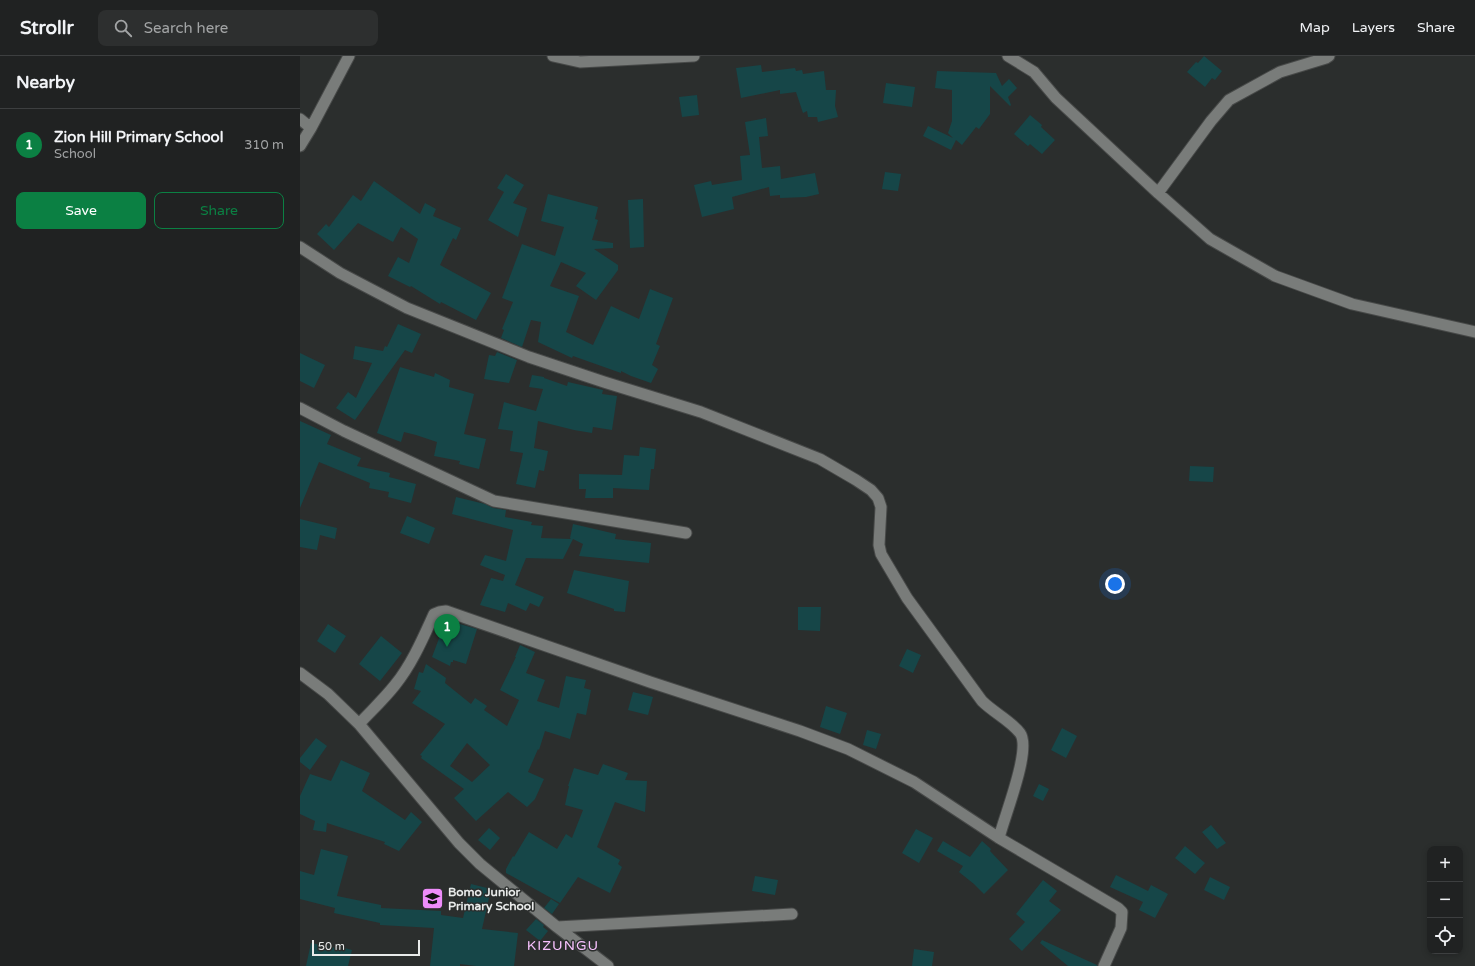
<!DOCTYPE html>
<meta charset="utf-8">
<style>
:root{--surface:#202222;--page:#2d2f2f;--text:#f1f3f6;--muted:#a2a4a5;--line:#3d3f40;--accent:#0b8043}
body{margin:0;font-family:"Varela Round",sans-serif;background:var(--page);color:var(--text)}
.controls{position:absolute;right:12px;bottom:12px;display:grid;overflow:hidden;border-radius:8px;box-shadow:0 2px 6px #0003}
.controls button{width:36px;height:36px;display:grid;place-items:center;padding:0;border:0;border-bottom:1px solid var(--line);background:var(--surface);color:var(--text);font:20px sans-serif}
.scale{position:absolute;left:12px;bottom:10px;width:108px;box-sizing:border-box;padding-left:4px;border:2px solid #e9ebea;border-top:0;font-size:11px;line-height:14px;white-space:nowrap;color:#e9ebea;-webkit-text-stroke:3px #2b2e2d;paint-order:stroke}
.you{position:absolute;left:815px;top:528px;width:14px;height:14px;margin:-10px;border:3px solid #fff;border-radius:50%;background:#1a73e8;box-shadow:0 0 0 6px #1a73e833}
.badge{display:grid;place-items:center;width:26px;height:26px;border-radius:50%;background:var(--accent);color:#fff;font-size:13px;font-weight:700}
.pin{position:absolute;translate:-50% -33px;filter:drop-shadow(0 1px 2px #0008)}
.pin::after{content:'';position:absolute;top:21px;width:14px;height:12px;background:inherit;clip-path:polygon(0 0,100% 0,50% 100%)}
.list{margin:0;padding:0;list-style:none}
h2{display:flex;justify-content:space-between;align-items:center;height:52px;margin:0;padding:0 16px;font-size:17px}
h2 small{font-size:13px;font-weight:400;color:var(--muted)}
.list li{display:grid;grid-template-columns:26px 1fr auto;gap:12px;align-items:center;box-sizing:border-box;height:72px;padding:0 16px;border-top:1px solid var(--line)}
.list b{display:block;font-size:15px;white-space:nowrap}
.list p{margin:0;font-size:13px;white-space:nowrap;color:var(--muted)}
.list em{font-size:13px;font-style:normal;color:var(--muted)}
.actions{display:flex;gap:8px;padding:12px 16px}
.actions a{flex:1;padding:9px 0;border:1px solid var(--accent);border-radius:8px;text-align:center;font-size:14px;color:var(--accent)}
.actions .main{background:var(--accent);color:#fff}
.icon{flex:none;width:22px;height:22px;fill:none;stroke:currentColor;stroke-width:2;stroke-linecap:round;stroke-linejoin:round}
.map{position:relative;flex:none;width:1175px;height:910px;overflow:hidden}
header{display:flex;align-items:center;gap:24px;box-sizing:border-box;height:56px;padding:0 20px;background:var(--surface);border-bottom:1px solid var(--line)}
header strong{font-size:19px}
nav{display:flex;gap:22px;margin-inline-start:auto;font-size:14px}
.search{width:280px;height:36px;background:var(--page);display:flex;align-items:center;gap:10px;box-sizing:border-box;padding:0 14px;border-radius:8px;color:var(--muted);font-size:15px}
main{display:flex}
aside{flex:1;background:var(--surface)}
.map>svg:first-child{display:block}
.building{fill:#164648;fill-rule:evenodd}
.lines{fill:none;stroke-linecap:round;stroke-linejoin:round}
.minor-casing{stroke:#474948;stroke-width:13}
.minor{stroke:#797c7a;stroke-width:11}
.labels{text-anchor:middle;dominant-baseline:central;stroke-width:3;stroke-linejoin:round;paint-order:stroke}
.poi-label{font-size:12px;font-weight:bold;fill:#e9ebea;stroke:#2b2e2d;text-anchor:start}
.quarter-label{font-size:14px;letter-spacing:1px;fill:#f8c2fe;stroke:#2b2e2d}
</style>
<header>
<strong>Strollr</strong>
<div class="search"><svg class="icon" aria-label="search" viewBox="0 0 24 24"><circle cx="10" cy="10" r="6"/><path d="M15 15l6 6"/></svg>Search here</div>
<nav><a>Map</a><a>Layers</a><a>Share</a></nav>
</header>
<main>
<aside>
<h2>Nearby<small></small></h2>
<ul class="list">
<li><span class="badge">1</span><div><b>Zion Hill Primary School</b><p>School</p></div><em>310 m</em></li>
</ul>
<div class="actions"><a class="main">Save</a><a>Share</a></div>
</aside>
<div class="map">
<svg width="1175" height="910" viewBox="0 0 1175 910">
<rect width="100%" height="100%" fill="#2b2e2d"/>
<path class="building" d="M904,0l18,15 -7,9 -3,-2 -7,9 -18,-15 9,-10 2,1z
M461,9l1,7 33,-4 1,3 6,-1 1,4 21,-3 2,19h10l-1,16 3,11 -20,5 -1,-5h-9l-1,-6 -4,2 -7,-21 -16,2v-4l-39,8 -5,-30z
M637,15l59,2 6,13 7,-7 8,9 -9,9 3,8 -1,1 -20,-20v28l-11,15 -3,-2 -14,18 -6,-5 -5,10 -28,-14 5,-10 25,12 -5,-5 4,-12v-31l-17,-2z
M586,27l29,4 -3,20 -29,-4z
M397,39l2,20 -17,2 -3,-20z
M730,59l12,10 -1,2 14,13 -13,14 -12,-10 -2,2 -14,-12z
M466,62l2,18 -9,1 3,31 18,-2 1,13 34,-6 4,21 -13,3 -26,1v-3l-10,1 -1,-9 -37,10 2,12 -32,8 -8,-32 17,-4 1,4 30,-5 -2,-24 10,-1 -5,-33z
M585,116l16,2 -3,17 -16,-2z
M206,118l18,11 -11,18 14,5 -9,29 -30,-17 16,-28 -7,-4z
M74,125l46,33 5,-11 11,6 -3,7 28,12 -5,12 -3,-2 -13,27 51,28 -15,27 -35,-18 -1,2 -29,-18 -1,1 -22,-11 10,-19 11,6 9,-24 -17,-12 -8,15 -35,-19 -24,27 -17,-16 9,-10 3,3 24,-32 8,6z
M248,138l50,13 -3,12 3,1 -6,20 21,3v5l-19,1 24,16v5l-22,30 -20,-14 10,-13 -25,-11 -11,24 29,10 -13,36 27,13 18,-39 28,13 11,-30 23,9 -17,46 4,2 -8,19 6,4 -7,14 -20,-7 -10,-5v2l-48,-17 -1,2 -34,-16 3,-20 -10,-2 -9,27 -21,-9 3,-8 -2,-1 11,-27 -11,-4 20,-54 33,12 9,-29 -23,-6z
M343,143l1,48 -14,1 -2,-48z
M98,268l23,10 -9,19 -7,-3 -50,70 -19,-12 12,-16 8,6 16,-35 -19,-4 2,-13 28,5 2,-5 2,1z
M197,296l20,8 -8,23 -25,-4 5,-24 6,1z
M0,297l25,12 -11,23 -14,-7z
M100,311l34,10 1,-4 15,7 -1,7 25,7 -10,40 22,5 -7,30 -20,-5 1,-3 -26,-5 3,-14 -21,-7 -12,-3 -3,10 -24,-9z
M232,319l12,2v1l23,8 1,-4 35,8 -1,4 15,2 -5,34 -19,-3 -1,6 -18,-3 -36,-9 -4,27 14,3 -4,20 -5,-1 -4,18 -19,-4 7,-31 -13,-2 3,-20 -15,-2 6,-27 32,9 7,-22 -14,-2z
M0,365l31,14 -4,9 34,14 -4,8 33,7 -1,4 27,7 -5,19 -23,-6 1,-5 -20,-4 1,-5 -51,-21 -19,46z
M340,391l16,2 -2,20h-3l-2,21 -36,-2v10h-28l1,-9h-7v-15l43,1 2,-20 15,1z
M890,410l24,1 -1,15 -24,-1z
M156,441l29,7 8,4 13,2 -1,7 27,5 -1,3 12,1 -2,12 30,1 -1,-1 3,-14 43,10 -1,5 36,4 -2,20 -70,-7 4,-12 -10,-5 -10,20 -37,-1 -11,27 29,12 -5,10 -9,-4 -4,8 -18,-8 -3,9 -25,-7 11,-27 12,3 2,-6 -25,-10 5,-10 21,6 7,-31 -61,-16z
M107,460l28,12 -6,16 -29,-11z
M0,463l37,9 -2,11 -15,-4 -3,15 -17,-3z
M274,514l55,11 -4,31 -11,-1v-2l-47,-16z
M498,551h23l-1,24 -22,-1z
M146,564l31,9 -11,35 -13,-4v2h-2l-1,4 -18,-9z
M28,568l18,12 -11,17 -18,-12z
M81,580l21,17 -22,28 -21,-17z
M220,589l15,7 -9,21 19,7 -8,21 22,7 7,-32 20,4 -2,8 7,2 -5,25 -9,-2 -7,26 -25,-8 -6,19 -1,-1 -10,23 16,7 -9,20 -8,8 -19,-15 -32,29 -22,-23 10,-9 -43,-31 1,-2 -2,-1 25,-31 -33,-21 9,-12 -7,-2 5,-17 4,1 3,-9 20,14 -1,5 26,21 4,-6 12,8 -3,4 23,16 12,-26 -19,-10 16,-33h-1zM167,687l23,22 -18,17 -22,-16z
M607,593l14,6 -8,18 -14,-7z
M333,636l20,5 -5,18 -20,-5z
M526,650l21,7 -7,21 -20,-7z
M762,672l15,8 -11,22 -15,-8z
M567,674l14,4 -5,15 -13,-4z
M16,682l11,8 -17,24 -10,-8v-4z
M41,704l29,13 -8,18 43,29 6,-8 11,10 -23,29 -15,-7 1,-2 -58,-19 -1,9 -13,-2 2,-9 -15,-7v-18l10,-22 21,7z
M303,708l25,9 -3,7 22,1 -2,31 -30,-10 -18,45 23,13 -2,4 4,3 -12,26 -32,-16 -18,26 -54,-30v-4l7,-13 1,1 15,-25 28,17 9,-15 6,4 11,-28 -18,-5 4,-19h-1l6,-18 24,7z
M739,728l10,5 -6,12 -10,-5z
M911,769l15,18 -9,6 -15,-17z
M189,772l11,10 -10,12 -12,-10z
M616,773l17,9 -14,25 -17,-10z
M643,785l27,16 12,-16 9,8 -1,2 18,19 -24,24 -10,-10 -15,-12 4,-6 -26,-15z
M885,790l20,17 -10,11 -20,-16z
M21,793l27,7 -11,40 44,9v3l60,3v4l22,3 8,-34 20,5 -9,40 36,4 -4,33h-38l-16,-2v2h-30l4,-38 -54,-3v-2l-46,-10 1,-5 -35,-9v-28l14,4z
M816,819l32,16 3,-6 17,9 -13,24 -16,-8 4,-8 -33,-15z
M455,820l23,4 -3,15 -23,-4z
M910,821l20,10 -6,13 -20,-10z
M743,824l14,11 -8,10 12,9 -39,41 -13,-12 16,-17 -9,-8z
M251,843l8,5 -7,10 -8,-6z
M236,863l8,6 -1,2 5,4 -8,10 -14,-11z
M742,884l55,25v1h-29l-28,-23z
M11,887l30,6v-2l11,3 -4,16h-42z
M614,893l20,3 -2,14h-20z"/>
<g class="lines">
<defs>
<path id="minor" d="M253,0l27,6 114,-6
M708,0l26,16 22,26 102,95 52,46 65,37 77,28 123,28
M0,63l11,9
M0,90l11,-18 38,-72
M858,137l53,-72 18,-21 51,-28 46,-14 3,-2
M0,191l40,26 67,35 122,49 75,25 97,30 119,47 36,21 15,10 7,8 3,9 -2,38 2,9 26,44 75,103c12,12 28,19 38,32 12,16 -16,84 -21,105
M0,352l44,23 150,70 192,32
M0,617l28,21 31,30c12,-13 25,-25 36,-39 17,-21 28,-47 39,-71l5,-2 7,-1 204,71 150,49 48,18 66,33 85,56 119,70 4,4 -1,16 -17,38
M59,668l100,119 21,21 77,63 51,39
M257,871l235,-13"/>
</defs>
<use href="#minor" class="minor-casing"/>
<use href="#minor" class="minor"/>
</g>
<defs>
<symbol id="school-square" viewBox="-11 -11 22 22"><rect x="-9" y="-9" width="18" height="18" rx="4" fill="#ed8cf9" stroke="#2b2e2d"/><path d="M0-5L7-2L0 1L-7-2ZM-4 1L0 2.5L4 1V4Q0 6-4 4Z" fill="#111"/></symbol>
</defs>
<g fill-rule="evenodd">
<use href="#school-square" x="120" y="830" width="25" height="25"/>
</g>
<g class="labels">
<g class="poi-label">
<text x="148" y="836">Bomo Junior<tspan x="148" dy="14">Primary School</tspan></text>
</g>
<g class="quarter-label">
<text x="263" y="889">KIZUNGU</text>
</g>
</g>
</svg>
<div class="controls">
<button>+</button>
<button>−</button>
<button><svg class="icon" aria-label="locate" viewBox="0 0 24 24"><circle cx="12" cy="12" r="6"/><path d="M12 2v4M12 18v4M2 12h4M18 12h4"/></svg></button>
</div>
<div class="scale">50 m</div>
<div class="you"></div>
<div class="pin badge" style="left:147px;top:591px">1</div>
</div>
</main>
